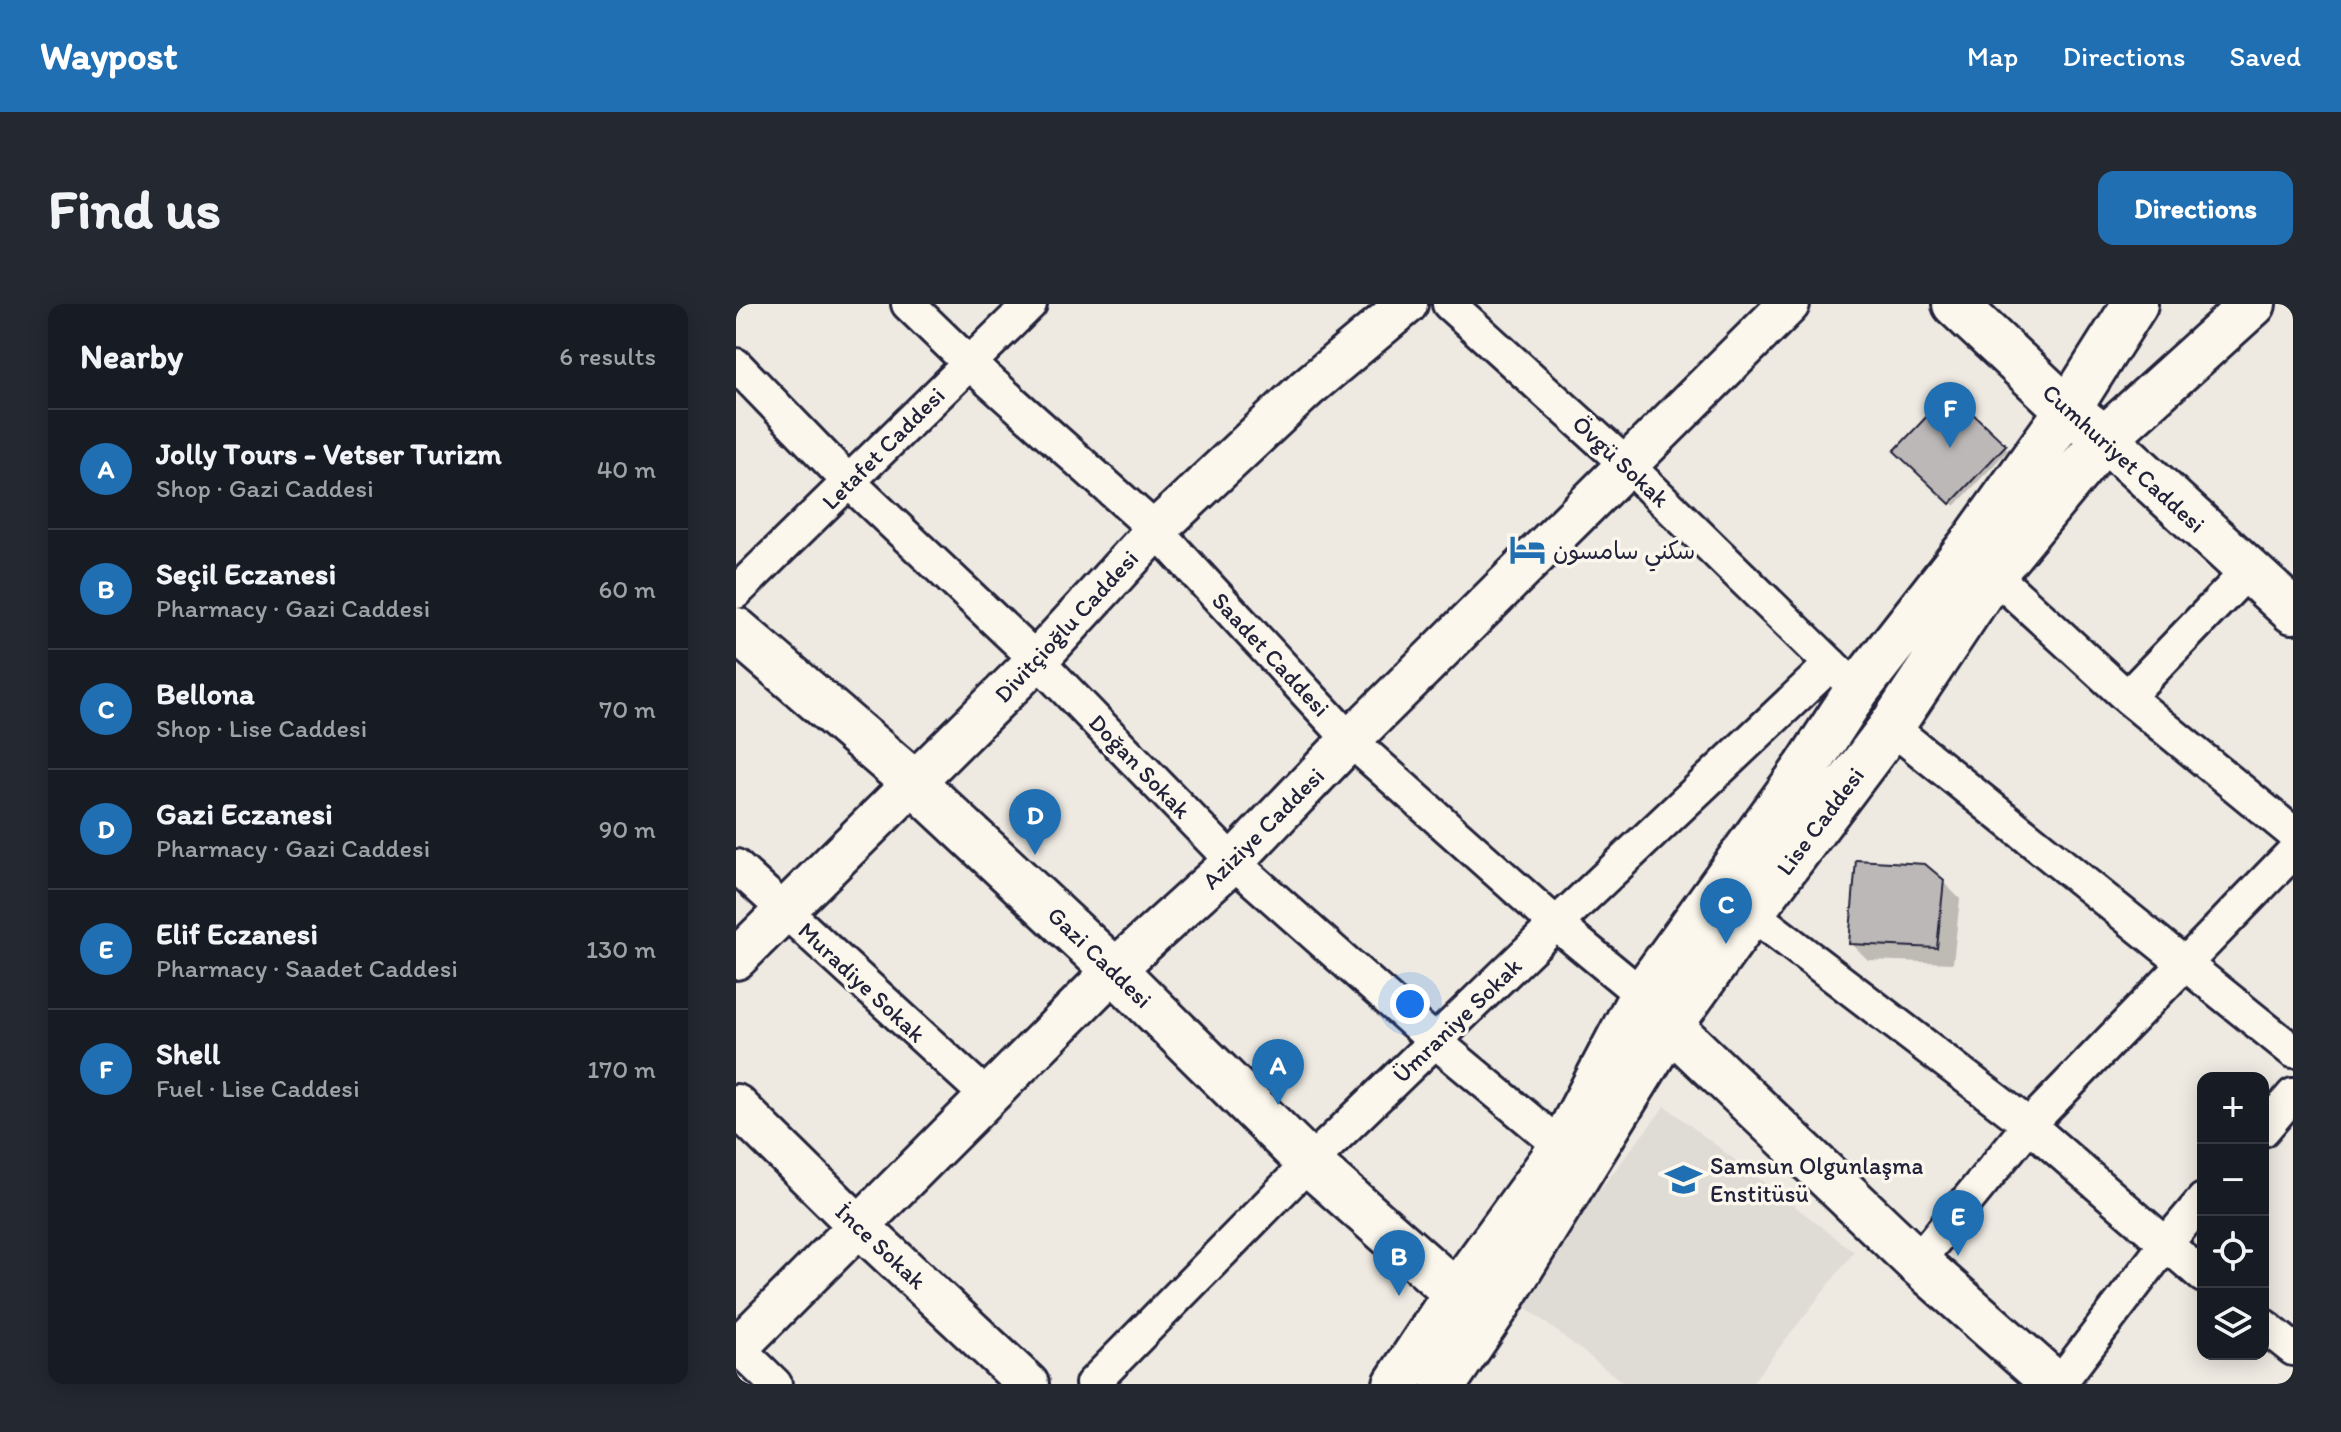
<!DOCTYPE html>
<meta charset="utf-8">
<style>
:root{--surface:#171b24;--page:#242831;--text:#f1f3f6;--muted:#9ea1a6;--line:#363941;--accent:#1f6fb2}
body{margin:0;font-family:Itim,"Playpen Sans Arabic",sans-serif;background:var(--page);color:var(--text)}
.controls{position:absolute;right:24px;bottom:24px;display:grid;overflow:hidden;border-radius:16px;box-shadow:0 4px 20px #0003}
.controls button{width:72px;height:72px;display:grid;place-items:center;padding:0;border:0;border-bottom:2px solid var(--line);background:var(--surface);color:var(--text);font:40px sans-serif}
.you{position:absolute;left:674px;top:700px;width:28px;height:28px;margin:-20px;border:6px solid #fff;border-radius:50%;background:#1a73e8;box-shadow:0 0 0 12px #1a73e833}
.badge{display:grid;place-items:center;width:52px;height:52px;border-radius:50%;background:var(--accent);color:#fff;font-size:26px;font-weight:700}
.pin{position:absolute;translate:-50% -66px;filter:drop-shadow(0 2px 4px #0008)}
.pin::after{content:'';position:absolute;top:42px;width:28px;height:24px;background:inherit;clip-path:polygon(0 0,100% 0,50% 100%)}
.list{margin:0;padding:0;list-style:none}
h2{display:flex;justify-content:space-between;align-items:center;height:104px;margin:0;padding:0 32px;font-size:34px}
h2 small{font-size:26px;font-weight:400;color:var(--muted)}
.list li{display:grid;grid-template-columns:52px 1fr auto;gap:24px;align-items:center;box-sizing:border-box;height:120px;padding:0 32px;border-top:2px solid var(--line)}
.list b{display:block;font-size:30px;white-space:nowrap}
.list p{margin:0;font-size:26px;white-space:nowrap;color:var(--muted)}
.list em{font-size:26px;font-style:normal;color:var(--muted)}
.icon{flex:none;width:44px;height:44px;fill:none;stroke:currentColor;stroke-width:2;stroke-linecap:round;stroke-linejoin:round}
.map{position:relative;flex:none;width:1557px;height:1080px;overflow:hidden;border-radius:16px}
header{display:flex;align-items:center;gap:48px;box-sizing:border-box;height:112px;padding:0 40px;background:var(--accent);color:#fff}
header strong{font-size:38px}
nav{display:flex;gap:44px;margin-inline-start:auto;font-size:28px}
.intro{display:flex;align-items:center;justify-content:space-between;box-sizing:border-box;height:192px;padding:0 48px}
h1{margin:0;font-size:56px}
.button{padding:20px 36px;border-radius:16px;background:var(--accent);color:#fff;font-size:28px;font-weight:700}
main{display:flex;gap:48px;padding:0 48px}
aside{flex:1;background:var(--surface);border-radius:16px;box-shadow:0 4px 20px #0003}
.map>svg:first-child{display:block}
.built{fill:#dfdbd5}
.shadow{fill:#0003}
.building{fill:#bcb8b8;stroke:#22223b;stroke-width:2}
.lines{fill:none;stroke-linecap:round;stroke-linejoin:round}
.minor-casing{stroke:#22223b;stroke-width:38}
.tertiary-casing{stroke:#22223b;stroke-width:46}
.secondary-casing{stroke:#22223b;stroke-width:50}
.minor{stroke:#fbf7ec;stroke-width:32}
.tertiary{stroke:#fbf7ec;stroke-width:40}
.secondary{stroke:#fbf7ec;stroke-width:44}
.labels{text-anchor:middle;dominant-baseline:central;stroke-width:7;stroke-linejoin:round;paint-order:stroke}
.street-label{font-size:24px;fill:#22223b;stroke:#fbf7ec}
.poi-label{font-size:24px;fill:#22223b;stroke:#fbf7ec;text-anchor:start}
</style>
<header>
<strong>Waypost</strong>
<nav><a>Map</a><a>Directions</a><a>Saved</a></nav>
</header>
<div class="intro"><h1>Find us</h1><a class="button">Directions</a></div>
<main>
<aside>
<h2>Nearby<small>6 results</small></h2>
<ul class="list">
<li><span class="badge">A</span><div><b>Jolly Tours - Vetser Turizm</b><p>Shop · Gazi Caddesi</p></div><em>40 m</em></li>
<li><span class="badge">B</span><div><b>Seçil Eczanesi</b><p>Pharmacy · Gazi Caddesi</p></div><em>60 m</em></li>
<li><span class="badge">C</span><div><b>Bellona</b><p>Shop · Lise Caddesi</p></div><em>70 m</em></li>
<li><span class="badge">D</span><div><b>Gazi Eczanesi</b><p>Pharmacy · Gazi Caddesi</p></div><em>90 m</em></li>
<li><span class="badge">E</span><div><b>Elif Eczanesi</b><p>Pharmacy · Saadet Caddesi</p></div><em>130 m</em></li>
<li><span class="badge">F</span><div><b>Shell</b><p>Fuel · Lise Caddesi</p></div><em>170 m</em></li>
</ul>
</aside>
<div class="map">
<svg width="1557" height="1080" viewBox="0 0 1557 1080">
<rect width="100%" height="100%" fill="#eeeae2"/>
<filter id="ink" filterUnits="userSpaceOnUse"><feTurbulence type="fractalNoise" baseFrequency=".0125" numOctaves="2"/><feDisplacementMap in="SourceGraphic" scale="16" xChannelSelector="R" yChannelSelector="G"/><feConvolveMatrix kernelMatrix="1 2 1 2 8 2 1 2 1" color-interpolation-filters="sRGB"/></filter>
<g filter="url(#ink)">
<path class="built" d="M929,802l189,146 -103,132h-126l-110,-85z"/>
<path class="shadow" d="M1214,91l58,55 -53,56 -58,-55z
M1207,578l17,17 -7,64 -85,-3 -17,-17z"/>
<path class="building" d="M1214,88l56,53 -56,59 -56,-53z
M1120,556l69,4 19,16 -7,68 -88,-4z"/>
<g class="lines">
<defs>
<path id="minor" d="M172,0l60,58 188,168 194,210 206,184 86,71
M713,0l178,161 218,213
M0,61l113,117 188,178 196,202 203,180 126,105
M1257,270l134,123 166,136
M0,288l294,-288
M1391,393l121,-126
M1155,423l402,324
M0,562l252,231
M1015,609l278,212 174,151
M1527,826l30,-35
M1181,958l112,-137 264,-273
M1527,1021l30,24
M0,1042l39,38
M356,1080l217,-221 247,-239 275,-260
M1323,1080l106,-139 38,-45"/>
<path id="tertiary" d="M0,655l301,-299 119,-130 151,-142 100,-84
M0,801l122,120 170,159
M0,1045l378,-379 119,-108 117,-122 439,-436"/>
<path id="secondary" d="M1219,0l113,106 37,28 188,173
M0,326l178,153 200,187 195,193 147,130
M934,722l247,236 138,122
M660,1080l60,-91 106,-146 80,-152 164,-227 51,-78 116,-148 95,-132 67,-106
M708,1080l53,-78 173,-280 81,-113 140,-186 102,-153 112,-136 148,-134"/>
</defs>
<use href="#minor" class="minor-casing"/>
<use href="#tertiary" class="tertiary-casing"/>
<use href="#secondary" class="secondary-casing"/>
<use href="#minor" class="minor"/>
<use href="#tertiary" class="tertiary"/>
<use href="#secondary" class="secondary"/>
</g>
</g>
<defs>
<symbol id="hotel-bare" viewBox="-9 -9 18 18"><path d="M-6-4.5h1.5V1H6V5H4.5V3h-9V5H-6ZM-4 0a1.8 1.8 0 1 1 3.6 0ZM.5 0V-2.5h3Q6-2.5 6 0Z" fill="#1f6fb2" stroke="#fbf7ec" stroke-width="2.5" paint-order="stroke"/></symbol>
<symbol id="school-bare" viewBox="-9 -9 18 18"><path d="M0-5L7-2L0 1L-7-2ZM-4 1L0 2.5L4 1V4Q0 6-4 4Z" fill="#1f6fb2" stroke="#fbf7ec" stroke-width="2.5" paint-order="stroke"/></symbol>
</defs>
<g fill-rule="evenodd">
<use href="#hotel-bare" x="766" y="220" width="51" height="51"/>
<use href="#school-bare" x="922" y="850" width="51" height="51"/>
</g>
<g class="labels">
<g class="street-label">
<text transform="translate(147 144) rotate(-45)">Letafet Caddesi</text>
<text transform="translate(1388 154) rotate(42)">Cumhuriyet Caddesi</text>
<text transform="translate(885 157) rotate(43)">Övgü Sokak</text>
<text transform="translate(330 322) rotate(-47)">Divitçioğlu Caddesi</text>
<text transform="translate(535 350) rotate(47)">Saadet Caddesi</text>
<text transform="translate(404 462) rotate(46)">Doğan Sokak</text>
<text transform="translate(1084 517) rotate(-53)">Lise Caddesi</text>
<text transform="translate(527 524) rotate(-45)">Aziziye Caddesi</text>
<text transform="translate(364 653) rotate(44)">Gazi Caddesi</text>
<text transform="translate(126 678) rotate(43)">Muradiye Sokak</text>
<text transform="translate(721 716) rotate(-44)">Ümraniye Sokak</text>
<text transform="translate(145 942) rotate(43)">İnce Sokak</text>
</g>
<g class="poi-label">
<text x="817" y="246">سكني سامسون</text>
<text x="974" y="861">Samsun Olgunlaşma<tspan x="974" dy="28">Enstitüsü</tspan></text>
</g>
</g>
</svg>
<div class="controls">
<button>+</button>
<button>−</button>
<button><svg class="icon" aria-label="locate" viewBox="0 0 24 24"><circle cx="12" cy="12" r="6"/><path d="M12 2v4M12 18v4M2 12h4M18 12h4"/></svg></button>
<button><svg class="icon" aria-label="layers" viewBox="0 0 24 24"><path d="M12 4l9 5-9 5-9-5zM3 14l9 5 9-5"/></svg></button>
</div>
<div class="you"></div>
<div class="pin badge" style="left:542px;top:801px">A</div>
<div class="pin badge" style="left:663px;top:992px">B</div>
<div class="pin badge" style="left:990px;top:640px">C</div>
<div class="pin badge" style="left:299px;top:551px">D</div>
<div class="pin badge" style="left:1222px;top:952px">E</div>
<div class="pin badge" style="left:1214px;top:144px">F</div>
</div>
</main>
